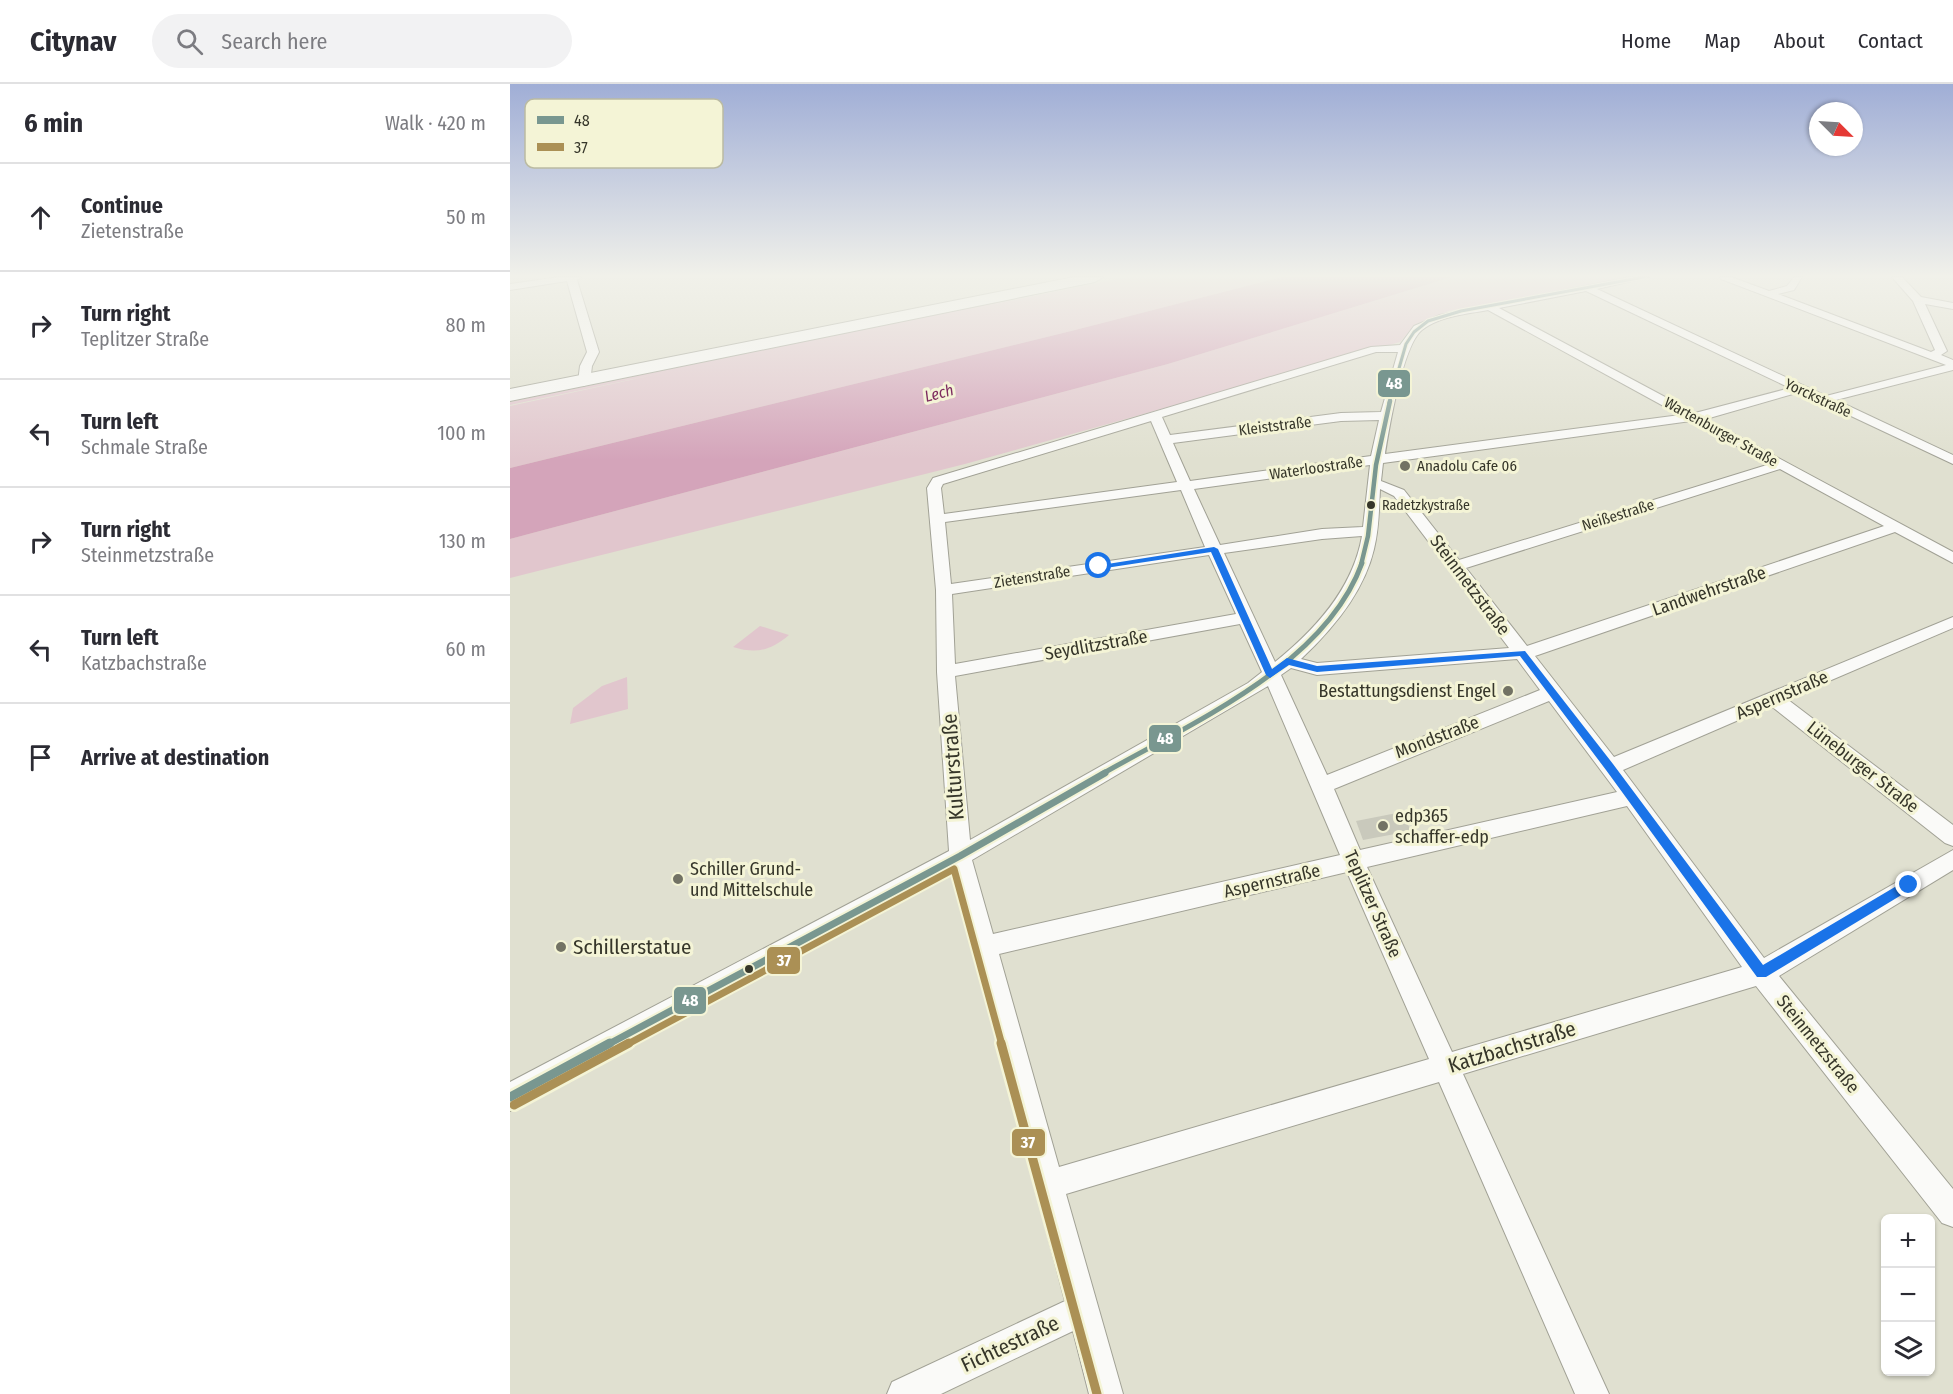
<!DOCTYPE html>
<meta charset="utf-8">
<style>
:root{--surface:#fff;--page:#f2f2f3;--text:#2b2b33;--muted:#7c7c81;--line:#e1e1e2}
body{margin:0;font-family:"Fira Sans Condensed",sans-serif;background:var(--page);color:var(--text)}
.controls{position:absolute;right:18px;bottom:18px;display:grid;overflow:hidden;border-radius:9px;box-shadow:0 2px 4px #0004}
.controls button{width:54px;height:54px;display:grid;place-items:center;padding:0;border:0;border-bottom:2px solid var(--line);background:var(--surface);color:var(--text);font:30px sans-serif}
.compass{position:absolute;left:1299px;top:18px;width:54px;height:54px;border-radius:50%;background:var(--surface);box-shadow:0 2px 4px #0004;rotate:114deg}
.stop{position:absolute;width:18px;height:18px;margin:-14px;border:4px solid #1a73e8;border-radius:50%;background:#fff}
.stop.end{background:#1a73e8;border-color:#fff;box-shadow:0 2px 6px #0008}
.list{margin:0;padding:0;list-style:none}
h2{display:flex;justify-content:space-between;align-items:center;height:78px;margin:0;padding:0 24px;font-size:26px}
h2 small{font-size:20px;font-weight:400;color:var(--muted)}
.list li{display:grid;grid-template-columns:39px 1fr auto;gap:18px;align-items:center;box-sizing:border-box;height:108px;padding:0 24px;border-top:2px solid var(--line)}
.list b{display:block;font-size:22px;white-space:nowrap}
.list p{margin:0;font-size:20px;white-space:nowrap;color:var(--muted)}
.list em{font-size:20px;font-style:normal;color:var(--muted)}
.icon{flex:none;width:33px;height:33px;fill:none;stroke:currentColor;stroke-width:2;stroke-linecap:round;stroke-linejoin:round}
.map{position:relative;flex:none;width:1443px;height:1310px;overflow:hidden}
header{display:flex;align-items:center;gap:36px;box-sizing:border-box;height:84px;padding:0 30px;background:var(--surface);border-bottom:2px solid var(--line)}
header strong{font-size:28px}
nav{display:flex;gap:33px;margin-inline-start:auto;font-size:21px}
.search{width:420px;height:54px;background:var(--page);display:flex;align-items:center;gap:15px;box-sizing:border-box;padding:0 21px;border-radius:33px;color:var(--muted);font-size:22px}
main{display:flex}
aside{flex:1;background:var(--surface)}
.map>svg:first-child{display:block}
.green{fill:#e1c6cd}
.water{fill:#d4a4ba}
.building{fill:#c9c9bc}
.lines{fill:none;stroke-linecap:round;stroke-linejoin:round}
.minor-casing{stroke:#a1a195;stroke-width:2}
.primary-casing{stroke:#a1a195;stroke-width:2}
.minor{fill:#fafaf8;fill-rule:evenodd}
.primary{fill:#fafaf8;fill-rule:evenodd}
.bus-1-far4-casing{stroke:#f4f4d6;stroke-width:5}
.bus-1-far3-casing{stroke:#f4f4d6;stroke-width:8}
.bus-1-far2-casing{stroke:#f4f4d6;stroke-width:9}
.bus-1-far1-casing{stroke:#f4f4d6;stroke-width:11}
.bus-1-casing{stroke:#f4f4d6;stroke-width:14}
.bus-2-far1-casing{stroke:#f4f4d6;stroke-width:11}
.bus-2-casing{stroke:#f4f4d6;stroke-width:14}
.bus-1-far4{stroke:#799790;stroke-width:3}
.bus-1-far3{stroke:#799790;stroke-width:4.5}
.bus-1-far2{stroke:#799790;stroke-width:5}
.bus-1-far1{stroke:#799790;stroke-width:7}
.bus-1{stroke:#799790;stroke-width:9}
.bus-2-far1{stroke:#ab9055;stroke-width:7}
.bus-2{stroke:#ab9055;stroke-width:9}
.route{fill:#1a73e8}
.poi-dot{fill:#727264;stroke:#f4f4d6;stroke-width:2}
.bus-dot{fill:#36362a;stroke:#f4f4d6;stroke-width:2}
.labels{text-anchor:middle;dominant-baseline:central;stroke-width:6;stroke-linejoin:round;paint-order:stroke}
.far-bus-label{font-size:14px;fill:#36362a;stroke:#f4f4d6;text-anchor:start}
.far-street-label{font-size:15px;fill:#36362a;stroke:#f4f4d6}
.far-poi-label{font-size:15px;fill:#36362a;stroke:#f4f4d6;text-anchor:start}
.far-water-label{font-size:16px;font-style:italic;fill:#7d2b5f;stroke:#f4f4d6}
.street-label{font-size:18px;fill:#36362a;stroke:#f4f4d6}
.poi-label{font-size:18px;fill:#36362a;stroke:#f4f4d6;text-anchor:start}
.near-street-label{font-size:21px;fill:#36362a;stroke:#f4f4d6}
.near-poi-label{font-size:21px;fill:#36362a;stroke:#f4f4d6;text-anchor:start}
.key{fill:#f4f4d6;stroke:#bbbba2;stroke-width:1.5}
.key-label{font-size:16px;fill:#36362a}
.line-badge{stroke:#f4f4d6;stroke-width:2}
.badge-label{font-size:16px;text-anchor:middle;font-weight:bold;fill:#fff}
</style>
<header>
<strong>Citynav</strong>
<div class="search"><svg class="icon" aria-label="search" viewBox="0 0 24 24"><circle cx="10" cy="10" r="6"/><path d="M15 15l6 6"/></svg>Search here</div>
<nav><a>Home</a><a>Map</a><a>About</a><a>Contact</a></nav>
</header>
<main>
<aside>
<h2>6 min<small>Walk · 420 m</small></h2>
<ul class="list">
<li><svg class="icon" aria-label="ahead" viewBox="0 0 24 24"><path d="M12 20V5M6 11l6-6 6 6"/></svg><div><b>Continue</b><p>Zietenstraße</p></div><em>50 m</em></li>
<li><svg class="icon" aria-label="right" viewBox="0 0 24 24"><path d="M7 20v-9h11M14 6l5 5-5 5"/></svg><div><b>Turn right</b><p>Teplitzer Straße</p></div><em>80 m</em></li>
<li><svg class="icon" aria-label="left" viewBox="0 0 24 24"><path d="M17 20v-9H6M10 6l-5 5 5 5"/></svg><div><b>Turn left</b><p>Schmale Straße</p></div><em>100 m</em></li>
<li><svg class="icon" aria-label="right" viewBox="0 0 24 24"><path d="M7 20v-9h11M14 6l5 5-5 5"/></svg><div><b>Turn right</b><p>Steinmetzstraße</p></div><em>130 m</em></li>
<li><svg class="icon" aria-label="left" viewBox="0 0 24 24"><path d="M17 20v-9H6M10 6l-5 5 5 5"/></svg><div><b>Turn left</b><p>Katzbachstraße</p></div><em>60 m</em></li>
<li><svg class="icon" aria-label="arrive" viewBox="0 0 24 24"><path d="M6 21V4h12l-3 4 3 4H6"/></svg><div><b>Arrive at destination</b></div></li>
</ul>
</aside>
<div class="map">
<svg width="1443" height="1310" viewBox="0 0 1443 1310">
<rect width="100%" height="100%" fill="#e0e0d0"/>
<path class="green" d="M618,193h154l-211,54 -561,137v-62l157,-34 -157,33v-3l550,-113 -71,16z
M942,193h178l-182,34 -35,16 -13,15 -435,122 -455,114v-39l658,-175z
M250,542l29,9c-19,16 -33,19 -56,12z
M117,593l1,32 -58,15 3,-16 29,-22z"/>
<path class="water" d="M772,193h170l-284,87 -658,175v-71l561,-137z"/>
<path class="building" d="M892,728l9,19 -48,9 -7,-19z"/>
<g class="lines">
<defs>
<path id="minor" d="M50,193h21l-4,3 22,72 -7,14 -2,16 -6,4 -6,-4 2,-16 7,-14 -20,-71 -57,9v-6z
M1121,193h18l-52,12 229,107 120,-31 -225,-86 -1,-2h11l38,14 18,-5 7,-9h8l-8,13 -16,4 153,58 4,-2 -22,-49 -21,-24h10l19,20 32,6v6l-28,-5 22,47 -6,4 12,5v10l-117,30 117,55v9l-153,-72 -94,27 247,133v11l-58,-31 -360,124 79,101 339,-140v11l-166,71 166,126v21l-8,-3 -174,-137 -148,64 141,188 189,-108v20l-174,106 174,213v38l-11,-4 -186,-237 -293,88 146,320h-34l-136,-312 -373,112 57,200h-34l-16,-63 -132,63h-54l5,-12 173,-81 -112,-430 -443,240v-29l439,-231 -12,-179 -1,-82 -9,-102 6,-10 438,-131 29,-2 14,-19 26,-11zM1076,207l204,97 -95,25 -196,-105zM978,226l192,105 -295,39c4,-25 18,-109 37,-124 18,-14 45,-16 66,-20zM866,268h22l-17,60 -40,1 -171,22 -8,-18zM869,336l-8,36 -181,25 -17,-38 168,-22zM641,337l26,61 -233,32 -3,-26 2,-4zM1181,337l79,43 -311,96 -55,-70 -23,-9 2,-18zM860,381l-7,62 -41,2 -102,16 -26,-56zM1270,385l104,57 -357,120 -61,-78zM870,405l14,7 115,152 -192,15 -16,-4c32,-30 63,-67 73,-110 5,-20 5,-40 6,-60zM671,406l24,57 -254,37 -6,-62zM852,452c-9,53 -47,94 -87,126l-51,-109 98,-14zM699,471l27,59 -281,50 -3,-70zM730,540l22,48 -14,11 -278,157 -15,-164zM1007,575l23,31 -213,85 -46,-100 10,-7 26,7zM758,602l72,169 -347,79 -21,-74zM1039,617l68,91 -257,58 -26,-61zM1117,722l115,161 -290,85 -85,-185zM837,788l82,187 -370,108 -60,-213z"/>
<path id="primary" d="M564,193h29l-8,5 -585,119v-12z"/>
</defs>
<use href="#minor" class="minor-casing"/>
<use href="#primary" class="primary-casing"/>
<use href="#minor" class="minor"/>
<use href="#primary" class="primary"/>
<defs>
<path id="bus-1-far4" d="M879,319l17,-59 8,-12 14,-11 33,-10 183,-34"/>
<path id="bus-1-far3" d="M851,481l7,-29 8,-71 14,-64"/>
<path id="bus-1-far2" d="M592,690c89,-51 223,-108 260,-211"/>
<path id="bus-1-far1" d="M97,961l353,-189 145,-83"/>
<path id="bus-1" d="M0,1013l100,-54"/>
<path id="bus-2-far1" d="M116,961l328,-176 48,176"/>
<path id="bus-2" d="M491,959l96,351
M4,1021l115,-62"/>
</defs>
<use href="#bus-1-far4" class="bus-1-far4-casing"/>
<use href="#bus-1-far3" class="bus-1-far3-casing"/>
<use href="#bus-1-far2" class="bus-1-far2-casing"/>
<use href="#bus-1-far1" class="bus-1-far1-casing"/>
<use href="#bus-1" class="bus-1-casing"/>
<use href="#bus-2-far1" class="bus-2-far1-casing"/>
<use href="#bus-2" class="bus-2-casing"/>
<use href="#bus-1-far4" class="bus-1-far4"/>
<use href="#bus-1-far3" class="bus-1-far3"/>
<use href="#bus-1-far2" class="bus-1-far2"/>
<use href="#bus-1-far1" class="bus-1-far1"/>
<use href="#bus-1" class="bus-1"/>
<use href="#bus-2-far1" class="bus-2-far1"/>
<use href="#bus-2" class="bus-2"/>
</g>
<linearGradient id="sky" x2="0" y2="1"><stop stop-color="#a0aed6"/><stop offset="0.51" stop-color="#f1f1ea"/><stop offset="1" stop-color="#f1f1ea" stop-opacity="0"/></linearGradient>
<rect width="1443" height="376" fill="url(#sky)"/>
<path class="route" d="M704,463l4,2 54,120 15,-11 30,8 208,-15 88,113 150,201 142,-84 4,-1 6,5 -2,3 -147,89h-9l-151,-207 -86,-114 -203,16 -28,-7 -19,13 -4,-3 -55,-123 -112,17 -4,-3z"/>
<g class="poi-dot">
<circle cx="895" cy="382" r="6"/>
<circle cx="998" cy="607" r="6"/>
<circle cx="873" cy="742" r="6"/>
<circle cx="168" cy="795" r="6"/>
<circle cx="51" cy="863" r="6"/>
</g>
<g class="bus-dot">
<circle cx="861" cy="421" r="5"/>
<circle cx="239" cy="885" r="5"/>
</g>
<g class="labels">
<g class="far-bus-label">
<text x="872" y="421">Radetzkystraße</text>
</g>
<g class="far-street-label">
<text transform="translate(1308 314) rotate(25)">Yorckstraße</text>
<text transform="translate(765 342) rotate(-7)">Kleiststraße</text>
<text transform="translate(1211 348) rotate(29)">Wartenburger Straße</text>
<text transform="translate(806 384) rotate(-8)">Waterloostraße</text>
<text transform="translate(1108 431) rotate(-17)">Neißestraße</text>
<text transform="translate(522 493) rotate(-9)">Zietenstraße</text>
</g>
<g class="far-poi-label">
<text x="907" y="382">Anadolu Cafe 06</text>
</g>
<g class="far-water-label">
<text transform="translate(429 309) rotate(-15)">Lech</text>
</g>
<g class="street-label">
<text transform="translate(960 501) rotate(53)">Steinmetzstraße</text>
<text transform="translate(1199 507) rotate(-19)">Landwehrstraße</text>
<text transform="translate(586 561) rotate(-10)">Seydlitzstraße</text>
<text transform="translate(1272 611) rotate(-23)">Aspernstraße</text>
<text transform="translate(927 653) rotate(-21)">Mondstraße</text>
<text transform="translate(1353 683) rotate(38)">Lüneburger Straße</text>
<text transform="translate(762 797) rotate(-13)">Aspernstraße</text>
<text transform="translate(863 820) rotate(66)">Teplitzer Straße</text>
<text transform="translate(1308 960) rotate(51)">Steinmetzstraße</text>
</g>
<g class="poi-label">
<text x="986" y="607" text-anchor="end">Bestattungsdienst Engel</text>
<text x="885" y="732">edp365<tspan x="885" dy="21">schaffer-edp</tspan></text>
<text x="180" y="785">Schiller Grund-<tspan x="180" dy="21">und Mittelschule</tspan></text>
</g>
<g class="near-street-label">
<text transform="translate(443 683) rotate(-94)">Kulturstraße</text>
<text transform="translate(1002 963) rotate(-17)">Katzbachstraße</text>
<text transform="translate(500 1260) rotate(-25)">Fichtestraße</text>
</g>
<g class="near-poi-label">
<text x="63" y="863">Schillerstatue</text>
</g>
</g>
<rect x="15" y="15" width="198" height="69" rx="9" class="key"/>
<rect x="27" y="32" width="27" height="8" fill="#799790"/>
<rect x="27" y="59" width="27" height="8" fill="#ab9055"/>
<g class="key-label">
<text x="64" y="42">48</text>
<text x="64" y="69">37</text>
</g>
<g class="line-badge">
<rect x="867" y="285" width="34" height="29" rx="6" fill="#799790"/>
<rect x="638" y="640" width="34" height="29" rx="6" fill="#799790"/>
<rect x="256" y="862" width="35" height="29" rx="6" fill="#ab9055"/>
<rect x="163" y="902" width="34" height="29" rx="6" fill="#799790"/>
<rect x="501" y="1044" width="35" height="29" rx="6" fill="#ab9055"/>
</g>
<g class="badge-label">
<text x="884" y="305">48</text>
<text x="655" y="660">48</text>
<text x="274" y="882">37</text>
<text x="180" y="922">48</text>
<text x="518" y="1064">37</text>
</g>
</svg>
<div class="controls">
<button>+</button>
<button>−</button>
<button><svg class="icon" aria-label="layers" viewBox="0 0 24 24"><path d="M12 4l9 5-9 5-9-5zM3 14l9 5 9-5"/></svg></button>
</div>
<svg class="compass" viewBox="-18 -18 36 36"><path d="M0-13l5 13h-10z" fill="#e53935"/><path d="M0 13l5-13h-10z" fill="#7c7c81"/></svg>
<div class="stop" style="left:589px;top:482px"></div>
<div class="stop end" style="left:1399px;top:801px"></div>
</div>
</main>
